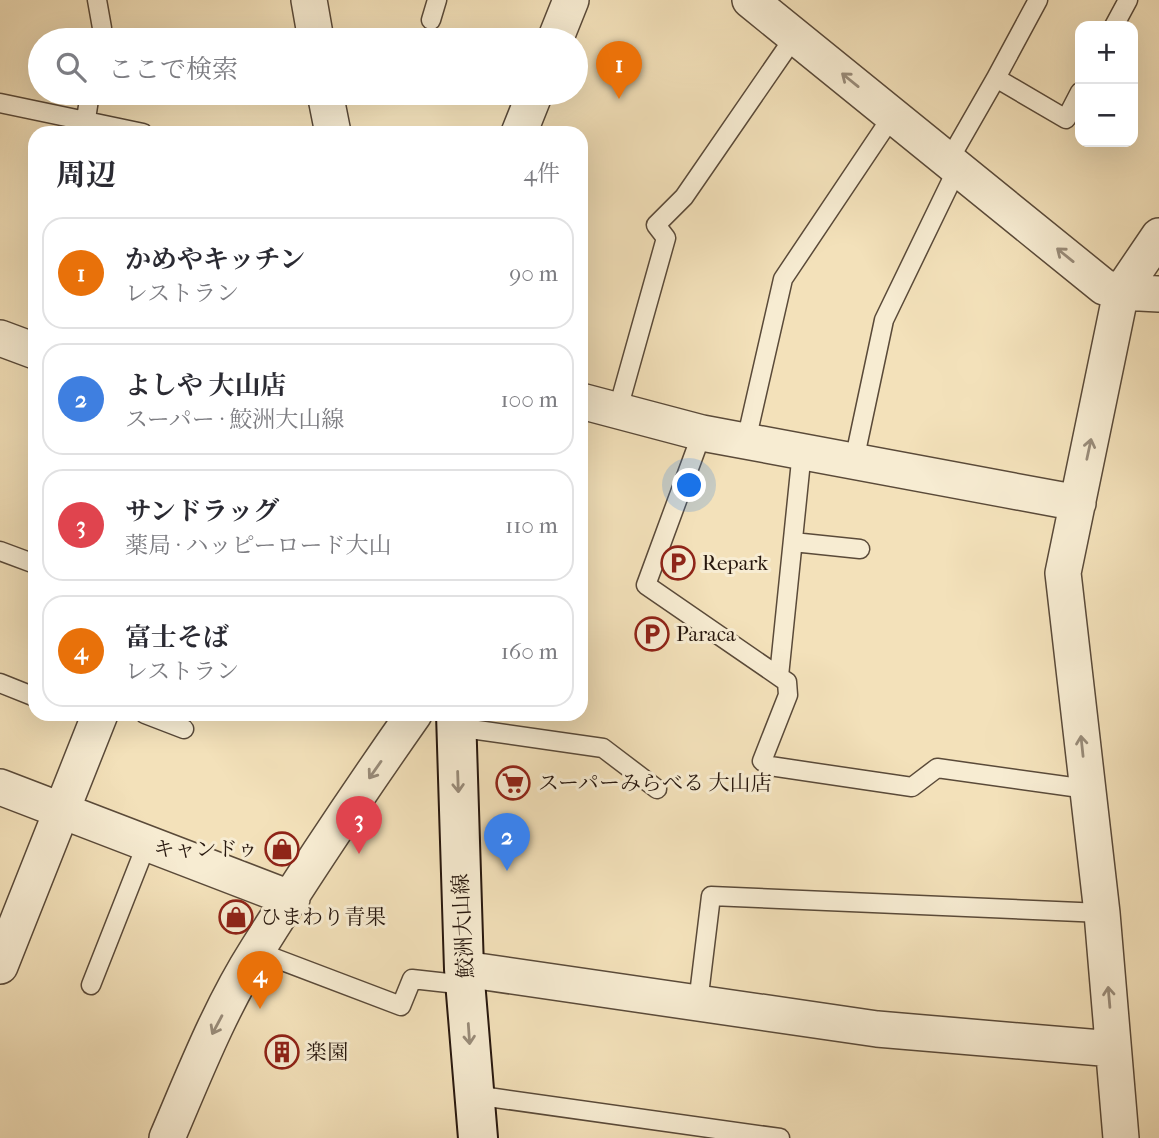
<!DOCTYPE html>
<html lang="ja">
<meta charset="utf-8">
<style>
:root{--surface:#fff;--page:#f2f2f3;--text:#2b2b33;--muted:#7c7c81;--line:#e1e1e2;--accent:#1a73e8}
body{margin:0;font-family:"IM FELL French Canon","Noto Serif JP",serif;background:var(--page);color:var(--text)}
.controls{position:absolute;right:21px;top:21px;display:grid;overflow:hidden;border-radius:14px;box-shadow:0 7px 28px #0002}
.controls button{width:63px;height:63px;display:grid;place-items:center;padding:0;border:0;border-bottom:2px solid var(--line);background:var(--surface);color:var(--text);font:35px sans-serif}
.you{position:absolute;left:690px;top:486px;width:24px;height:24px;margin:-18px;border:5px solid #fff;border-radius:50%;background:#1a73e8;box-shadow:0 0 0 10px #1a73e833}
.badge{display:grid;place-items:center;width:46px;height:46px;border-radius:50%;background:var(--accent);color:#fff;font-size:23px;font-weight:700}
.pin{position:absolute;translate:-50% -58px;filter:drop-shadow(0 2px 4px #0008)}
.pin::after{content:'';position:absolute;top:37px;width:24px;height:21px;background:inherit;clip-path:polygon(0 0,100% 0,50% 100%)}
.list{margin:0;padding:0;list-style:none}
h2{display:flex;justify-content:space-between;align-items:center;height:91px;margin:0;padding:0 28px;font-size:30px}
h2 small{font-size:23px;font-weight:400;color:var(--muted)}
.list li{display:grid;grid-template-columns:46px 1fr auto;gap:21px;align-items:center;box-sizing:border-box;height:112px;margin:0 14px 14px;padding:0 14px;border:2px solid var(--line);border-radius:21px}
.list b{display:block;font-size:26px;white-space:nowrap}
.list p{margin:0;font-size:23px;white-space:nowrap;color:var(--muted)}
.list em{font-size:23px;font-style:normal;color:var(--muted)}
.icon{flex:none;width:38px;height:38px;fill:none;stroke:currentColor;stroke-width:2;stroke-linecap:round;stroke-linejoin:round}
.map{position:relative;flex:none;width:1159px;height:1138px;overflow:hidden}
.search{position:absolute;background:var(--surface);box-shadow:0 7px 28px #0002;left:28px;top:28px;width:560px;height:77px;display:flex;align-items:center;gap:18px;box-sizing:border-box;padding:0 24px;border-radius:38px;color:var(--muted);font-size:26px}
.panel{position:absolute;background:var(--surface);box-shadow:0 7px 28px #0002;left:28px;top:126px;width:560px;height:595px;border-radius:21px}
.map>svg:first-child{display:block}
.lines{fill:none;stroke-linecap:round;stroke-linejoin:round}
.lane-casing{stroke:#5a4a39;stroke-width:21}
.street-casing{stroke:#5a4a39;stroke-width:38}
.secondary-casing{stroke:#27170e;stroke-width:42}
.lane{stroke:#f7ecd2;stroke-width:18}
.street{stroke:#f7ecd2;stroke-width:35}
.secondary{stroke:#f7ecd2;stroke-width:38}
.oneway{stroke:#998c7a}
.labels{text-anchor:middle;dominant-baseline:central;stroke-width:6;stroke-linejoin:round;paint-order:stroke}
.poi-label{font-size:21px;fill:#27170e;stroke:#f7ecd2;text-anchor:start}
.street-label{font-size:21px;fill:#27170e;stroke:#f7ecd2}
</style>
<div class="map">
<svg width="1159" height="1138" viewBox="0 0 1159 1138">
<rect width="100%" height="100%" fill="#f3e1ba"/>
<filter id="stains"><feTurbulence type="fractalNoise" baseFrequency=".00286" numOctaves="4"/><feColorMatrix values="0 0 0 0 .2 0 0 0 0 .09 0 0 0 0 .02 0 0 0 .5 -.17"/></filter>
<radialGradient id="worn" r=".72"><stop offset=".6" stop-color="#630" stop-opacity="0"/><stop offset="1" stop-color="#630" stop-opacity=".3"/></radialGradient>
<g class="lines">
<defs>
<path id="lane" d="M97,0l5,28 -2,12
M431,20l6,-20
M1114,26l14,-26
M996,78l42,-78
M0,103l143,30
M86,119l4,-26
M949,160l47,-82 70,41 14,-27
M618,409l48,-171 -10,-13 28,-28 111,-161
M702,433l-56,152 141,97 1,13 -26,66 8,5 142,21 25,-19 150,21
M746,441l37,-162 110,-164
M854,461l30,-141 74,-153
M793,542l67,7
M0,551l35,13
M779,676l23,-225
M0,683l35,14
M145,714l39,15
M456,727l147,21 54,41
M256,951l145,55 11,-27 54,6
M91,985l56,-142
M698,1003l13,-107 391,17
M474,1095l306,43"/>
<path id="street" d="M309,0l7,40
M750,0l354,287 17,5 38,2
M555,40l16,-40
M325,93l8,40
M519,133l16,-40
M0,338l35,13
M581,401l121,32 376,70
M0,787l292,112
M0,966l100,-252
M464,969l413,60 236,20
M167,1138c27,-63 53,-130 90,-188 50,-80 103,-159 157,-236
M1121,1138l-19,-225 -39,-340 58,-281 38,-56"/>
<path id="secondary" d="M456,714l8,255 14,169"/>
</defs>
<use href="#lane" class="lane-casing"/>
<use href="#street" class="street-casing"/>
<use href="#secondary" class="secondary-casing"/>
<use href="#lane" class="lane"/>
<use href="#street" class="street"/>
<use href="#secondary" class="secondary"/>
</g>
<defs><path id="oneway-shaft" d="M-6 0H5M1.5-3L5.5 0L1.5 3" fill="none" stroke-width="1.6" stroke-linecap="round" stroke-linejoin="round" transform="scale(1.75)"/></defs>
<g class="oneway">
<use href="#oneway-shaft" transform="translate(850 80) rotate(-141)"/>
<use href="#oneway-shaft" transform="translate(1065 255) rotate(-141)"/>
<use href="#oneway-shaft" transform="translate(1089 449) rotate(-78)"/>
<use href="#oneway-shaft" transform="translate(1082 746) rotate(-96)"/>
<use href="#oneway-shaft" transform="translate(375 770) rotate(125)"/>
<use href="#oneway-shaft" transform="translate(458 782) rotate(88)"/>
<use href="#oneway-shaft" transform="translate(1109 997) rotate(-95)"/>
<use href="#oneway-shaft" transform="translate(217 1025) rotate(118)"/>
<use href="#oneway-shaft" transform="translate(469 1034) rotate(86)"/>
</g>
<defs>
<symbol id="parking-ring" viewBox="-11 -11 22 22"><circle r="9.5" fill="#f7ecd2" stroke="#8f2418" stroke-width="1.5"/><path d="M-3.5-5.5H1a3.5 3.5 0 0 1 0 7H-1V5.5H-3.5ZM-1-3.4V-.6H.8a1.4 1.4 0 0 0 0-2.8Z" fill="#8f2418"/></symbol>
<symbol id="supermarket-ring" viewBox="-11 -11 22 22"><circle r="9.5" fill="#f7ecd2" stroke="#8f2418" stroke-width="1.5"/><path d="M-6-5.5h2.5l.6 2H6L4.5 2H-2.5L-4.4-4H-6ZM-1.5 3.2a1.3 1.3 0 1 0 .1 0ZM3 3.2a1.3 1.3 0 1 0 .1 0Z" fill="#8f2418"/></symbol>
<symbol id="shop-ring" viewBox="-11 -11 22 22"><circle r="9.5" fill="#f7ecd2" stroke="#8f2418" stroke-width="1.5"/><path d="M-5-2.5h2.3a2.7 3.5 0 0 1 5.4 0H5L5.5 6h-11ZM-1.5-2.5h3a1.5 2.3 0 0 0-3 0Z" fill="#8f2418"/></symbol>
<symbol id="building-ring" viewBox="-11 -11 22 22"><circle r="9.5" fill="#f7ecd2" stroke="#8f2418" stroke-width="1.5"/><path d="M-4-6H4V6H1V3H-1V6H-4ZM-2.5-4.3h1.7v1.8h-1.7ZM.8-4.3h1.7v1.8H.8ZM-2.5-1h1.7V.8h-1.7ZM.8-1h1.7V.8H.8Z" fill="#8f2418"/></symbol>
</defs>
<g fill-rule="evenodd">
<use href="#parking-ring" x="659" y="544" width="38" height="38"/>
<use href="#parking-ring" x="633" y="615" width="38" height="38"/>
<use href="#supermarket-ring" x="494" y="764" width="38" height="38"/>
<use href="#shop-ring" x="263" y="830" width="38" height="38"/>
<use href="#shop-ring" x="217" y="898" width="38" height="38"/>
<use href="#building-ring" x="263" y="1033" width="38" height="38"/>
</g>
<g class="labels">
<g class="poi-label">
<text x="702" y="563">Repark</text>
<text x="676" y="634">Paraca</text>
<text x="538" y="783">スーパーみらべる 大山店</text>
<text x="258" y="849" text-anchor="end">キャンドゥ</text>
<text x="260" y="917">ひまわり青果</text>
<text x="306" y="1052">楽園</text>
</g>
<g class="street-label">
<text transform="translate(463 926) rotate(-93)">鮫洲大山線</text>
</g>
</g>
<rect width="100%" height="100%" filter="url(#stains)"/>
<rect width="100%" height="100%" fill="url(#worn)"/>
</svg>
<div class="controls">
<button>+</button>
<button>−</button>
</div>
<div class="you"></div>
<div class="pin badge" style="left:619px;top:99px;background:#e8710a">1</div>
<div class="pin badge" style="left:507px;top:871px;background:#3f7fe0">2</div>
<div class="pin badge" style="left:359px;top:854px;background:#e0444e">3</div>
<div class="pin badge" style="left:260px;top:1009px;background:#e8710a">4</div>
<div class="search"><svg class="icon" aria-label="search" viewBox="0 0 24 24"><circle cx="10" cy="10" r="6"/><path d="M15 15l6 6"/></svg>ここで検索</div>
<section class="panel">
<h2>周辺<small>4件</small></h2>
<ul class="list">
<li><span class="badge" style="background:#e8710a">1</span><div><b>かめやキッチン</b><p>レストラン</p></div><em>90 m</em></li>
<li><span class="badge" style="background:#3f7fe0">2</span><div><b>よしや 大山店</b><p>スーパー · 鮫洲大山線</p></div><em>100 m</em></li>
<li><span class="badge" style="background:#e0444e">3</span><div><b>サンドラッグ</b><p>薬局 · ハッピーロード大山</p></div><em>110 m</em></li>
<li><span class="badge" style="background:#e8710a">4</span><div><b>富士そば</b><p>レストラン</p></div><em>160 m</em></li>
</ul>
</section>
</div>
